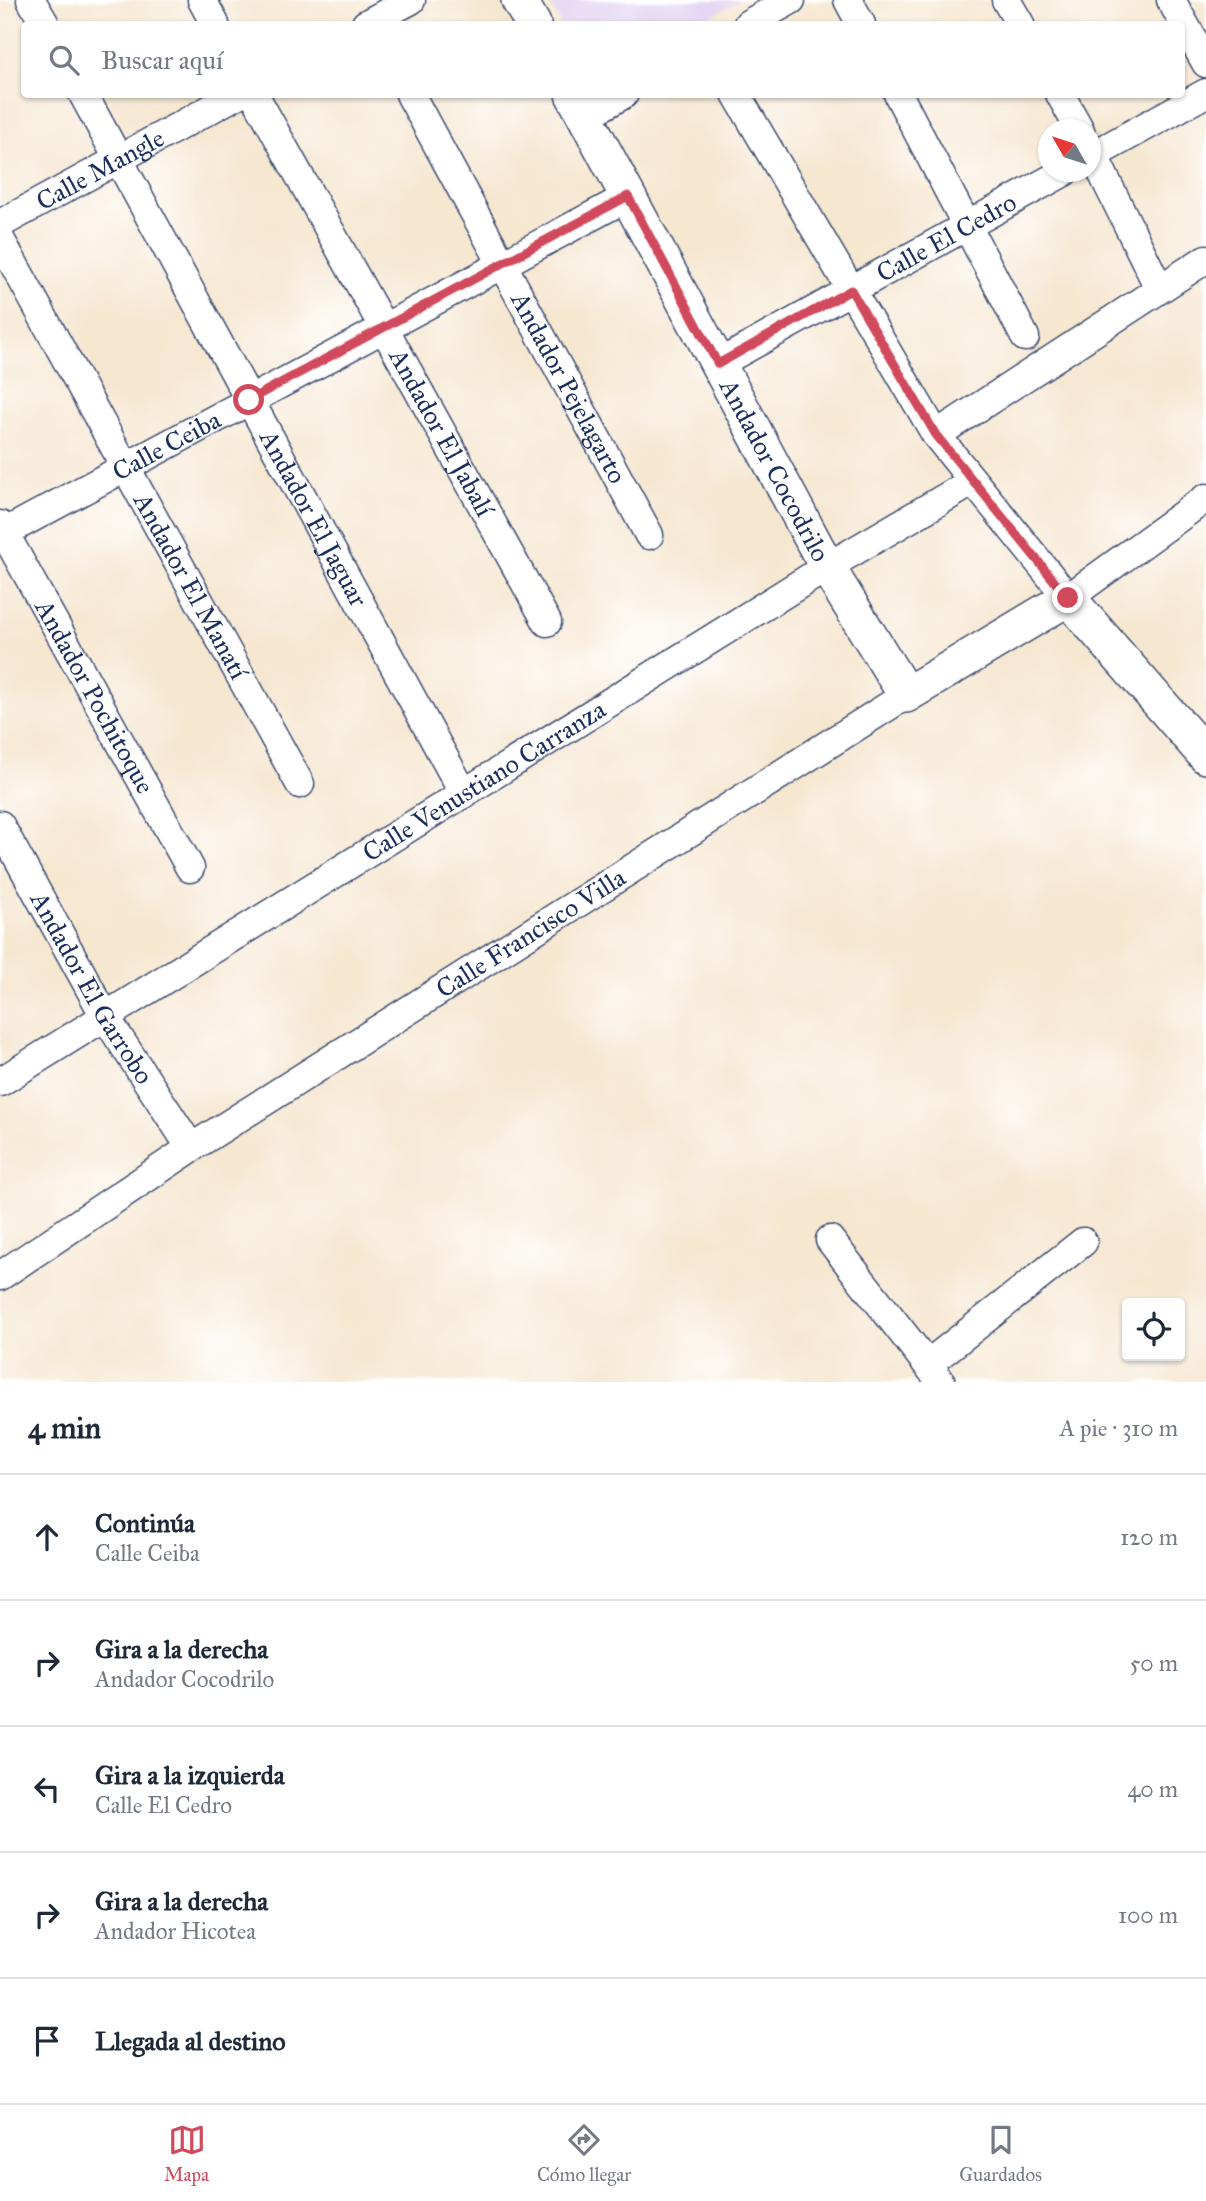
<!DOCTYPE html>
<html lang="es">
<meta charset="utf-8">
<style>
:root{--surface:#fff;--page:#f2f2f3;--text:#1f2937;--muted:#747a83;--line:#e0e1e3;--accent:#d1495b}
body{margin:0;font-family:"IM FELL Great Primer",serif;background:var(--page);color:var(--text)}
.controls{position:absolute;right:21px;bottom:21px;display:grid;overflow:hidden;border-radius:7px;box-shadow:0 2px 5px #0004}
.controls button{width:63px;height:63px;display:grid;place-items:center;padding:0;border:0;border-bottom:2px solid var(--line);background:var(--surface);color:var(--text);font:35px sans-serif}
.compass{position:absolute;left:1038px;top:119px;width:63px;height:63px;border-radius:50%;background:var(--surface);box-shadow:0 2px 5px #0004;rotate:309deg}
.stop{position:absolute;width:21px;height:21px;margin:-16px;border:5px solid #d1495b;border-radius:50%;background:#fff}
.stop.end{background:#d1495b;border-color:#fff;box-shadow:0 2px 7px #0008}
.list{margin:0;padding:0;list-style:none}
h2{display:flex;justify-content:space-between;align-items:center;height:91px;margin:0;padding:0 28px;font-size:30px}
h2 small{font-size:23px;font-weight:400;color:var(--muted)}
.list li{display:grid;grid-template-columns:46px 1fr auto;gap:21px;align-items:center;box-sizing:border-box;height:126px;padding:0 28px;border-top:2px solid var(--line)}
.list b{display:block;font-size:26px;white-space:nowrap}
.list p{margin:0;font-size:23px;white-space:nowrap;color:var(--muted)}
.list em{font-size:23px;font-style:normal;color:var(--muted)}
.icon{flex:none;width:38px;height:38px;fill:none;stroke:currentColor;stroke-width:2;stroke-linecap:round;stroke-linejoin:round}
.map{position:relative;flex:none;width:1206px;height:1382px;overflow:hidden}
.search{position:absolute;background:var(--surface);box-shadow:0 2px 5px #0004;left:21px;right:21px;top:21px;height:77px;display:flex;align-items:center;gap:18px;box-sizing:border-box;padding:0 24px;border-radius:7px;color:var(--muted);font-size:26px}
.sheet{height:721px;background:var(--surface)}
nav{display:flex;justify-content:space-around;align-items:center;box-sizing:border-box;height:98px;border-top:2px solid var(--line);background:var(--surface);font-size:19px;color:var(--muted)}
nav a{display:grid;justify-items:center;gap:4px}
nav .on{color:var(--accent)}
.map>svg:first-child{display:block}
.built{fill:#e3d3f2}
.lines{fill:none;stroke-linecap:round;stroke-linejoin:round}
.minor-casing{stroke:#3c4b6f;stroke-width:31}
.tertiary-casing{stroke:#3c4b6f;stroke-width:38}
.minor{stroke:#fff;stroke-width:28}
.tertiary{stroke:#fff;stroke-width:35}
.route{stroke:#d1495b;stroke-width:9}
.labels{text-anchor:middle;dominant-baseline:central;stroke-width:5;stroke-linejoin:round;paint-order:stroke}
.street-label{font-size:26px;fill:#1b2f5e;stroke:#fff}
</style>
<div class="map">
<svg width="1206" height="1382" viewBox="0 0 1206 1382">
<rect width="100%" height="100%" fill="#fff"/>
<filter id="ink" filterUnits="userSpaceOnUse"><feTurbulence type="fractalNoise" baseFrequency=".0143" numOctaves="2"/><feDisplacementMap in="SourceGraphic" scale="14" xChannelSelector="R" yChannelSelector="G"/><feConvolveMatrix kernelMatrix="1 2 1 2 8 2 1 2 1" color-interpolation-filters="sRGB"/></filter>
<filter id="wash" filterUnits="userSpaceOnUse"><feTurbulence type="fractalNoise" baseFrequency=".00686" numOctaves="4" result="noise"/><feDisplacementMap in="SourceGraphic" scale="28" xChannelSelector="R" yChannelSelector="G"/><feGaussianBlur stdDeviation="1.57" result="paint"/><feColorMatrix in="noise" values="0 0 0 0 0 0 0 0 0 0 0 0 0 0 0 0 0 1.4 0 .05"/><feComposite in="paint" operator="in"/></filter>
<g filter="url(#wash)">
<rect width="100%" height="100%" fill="#f6e7d1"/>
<path class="built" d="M548,0h192l-44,24h-135z"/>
</g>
<g filter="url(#ink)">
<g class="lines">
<defs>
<g id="minor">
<path d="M31,0l14,24"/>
<path d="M202,0l13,24"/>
<path d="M848,0l13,24"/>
<path d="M1006,0l14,24"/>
<path d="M1171,0l35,63"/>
<path d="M366,24l45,-24"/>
<path d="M748,24l43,-24"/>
<path id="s1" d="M83,94l381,700"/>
<path id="s2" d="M254,94l293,528"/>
<path id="s3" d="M410,94l239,441"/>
<path d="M736,94l200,341 132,163 138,-100"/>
<path d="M898,94l127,243"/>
<path d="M1060,94l20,36"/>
<path d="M586,116l38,-22"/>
<path d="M1090,148l69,140"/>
<path d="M1090,157l116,-64"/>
<path id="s4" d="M0,224l238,-130"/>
<path id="s5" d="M0,239l300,545"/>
<path id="s6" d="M718,364l346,-192"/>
<path d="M936,435l270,-176"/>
<path id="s7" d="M0,525l190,343"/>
<path id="s8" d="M0,535l629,-339"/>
<path id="s9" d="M0,825l106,193 85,130"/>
<path id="s10" d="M0,1082l827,-515 145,-85"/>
<path d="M830,1240l111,142"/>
<path id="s11" d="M0,1276l191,-128 715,-453"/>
<path d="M928,1364l155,-122"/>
</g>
<g id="tertiary">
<path d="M519,0l14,24"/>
<path id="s12" d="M573,94l254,473 79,128 162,-97 138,158"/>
</g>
</defs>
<use href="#minor" class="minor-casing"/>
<use href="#tertiary" class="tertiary-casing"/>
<use href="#minor" class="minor"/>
<use href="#tertiary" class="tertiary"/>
</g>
</g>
<g class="lines" filter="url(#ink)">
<path class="route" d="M249,400l379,-204 90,168 133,-74 85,145 132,163"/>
</g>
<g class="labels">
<g class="street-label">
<text stroke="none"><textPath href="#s4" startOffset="114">Calle Mangle</textPath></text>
<text stroke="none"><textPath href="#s6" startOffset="261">Calle El Cedro</textPath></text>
<text stroke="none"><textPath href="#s3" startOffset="334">Andador Pejelagarto</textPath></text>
<text stroke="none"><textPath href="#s2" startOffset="387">Andador El Jabalí</textPath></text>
<text stroke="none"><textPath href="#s8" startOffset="189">Calle Ceiba</textPath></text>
<text stroke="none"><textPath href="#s12" startOffset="427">Andador Cocodrilo</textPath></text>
<text stroke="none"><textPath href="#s1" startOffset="483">Andador El Jaguar</textPath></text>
<text stroke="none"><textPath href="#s5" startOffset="396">Andador El Manatí</textPath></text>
<text stroke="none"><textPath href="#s7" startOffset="196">Andador Pochitoque</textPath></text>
<text stroke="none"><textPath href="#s10" startOffset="570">Calle Venustiano Carranza</textPath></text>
<text stroke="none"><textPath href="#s11" startOffset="632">Calle Francisco Villa</textPath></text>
<text stroke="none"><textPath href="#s9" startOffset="187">Andador El Garrobo</textPath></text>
</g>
</g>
</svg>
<div class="controls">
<button><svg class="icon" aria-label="locate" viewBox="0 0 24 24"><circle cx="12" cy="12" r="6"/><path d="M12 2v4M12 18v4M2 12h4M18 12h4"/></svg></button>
</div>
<svg class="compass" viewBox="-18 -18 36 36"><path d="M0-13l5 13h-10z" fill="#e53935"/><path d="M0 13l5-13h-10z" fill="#747a83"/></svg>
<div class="stop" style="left:249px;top:400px"></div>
<div class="stop end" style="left:1068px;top:598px"></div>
<div class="search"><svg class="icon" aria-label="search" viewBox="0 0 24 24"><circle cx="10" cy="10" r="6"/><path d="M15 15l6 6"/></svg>Buscar aquí</div>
</div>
<section class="sheet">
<h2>4 min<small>A pie · 310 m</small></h2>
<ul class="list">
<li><svg class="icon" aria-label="ahead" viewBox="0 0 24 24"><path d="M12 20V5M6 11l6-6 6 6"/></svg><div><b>Continúa</b><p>Calle Ceiba</p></div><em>120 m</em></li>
<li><svg class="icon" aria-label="right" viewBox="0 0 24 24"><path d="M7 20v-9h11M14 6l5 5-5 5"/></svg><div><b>Gira a la derecha</b><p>Andador Cocodrilo</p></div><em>50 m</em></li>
<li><svg class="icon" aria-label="left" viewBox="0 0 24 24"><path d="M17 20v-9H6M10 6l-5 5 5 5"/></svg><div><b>Gira a la izquierda</b><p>Calle El Cedro</p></div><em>40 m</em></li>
<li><svg class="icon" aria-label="right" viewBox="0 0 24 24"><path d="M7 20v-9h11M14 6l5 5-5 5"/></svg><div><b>Gira a la derecha</b><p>Andador Hicotea</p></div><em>100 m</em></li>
<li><svg class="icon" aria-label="arrive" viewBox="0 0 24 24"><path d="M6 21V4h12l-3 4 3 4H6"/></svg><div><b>Llegada al destino</b></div></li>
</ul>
</section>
<nav>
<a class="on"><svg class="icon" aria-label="map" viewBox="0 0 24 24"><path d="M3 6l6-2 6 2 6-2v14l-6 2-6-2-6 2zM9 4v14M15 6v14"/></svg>Mapa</a>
<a><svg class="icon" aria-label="directions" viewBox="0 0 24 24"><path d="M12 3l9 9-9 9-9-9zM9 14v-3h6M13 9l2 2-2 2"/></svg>Cómo llegar</a>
<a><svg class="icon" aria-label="saved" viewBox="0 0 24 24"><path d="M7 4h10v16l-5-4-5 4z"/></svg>Guardados</a>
</nav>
